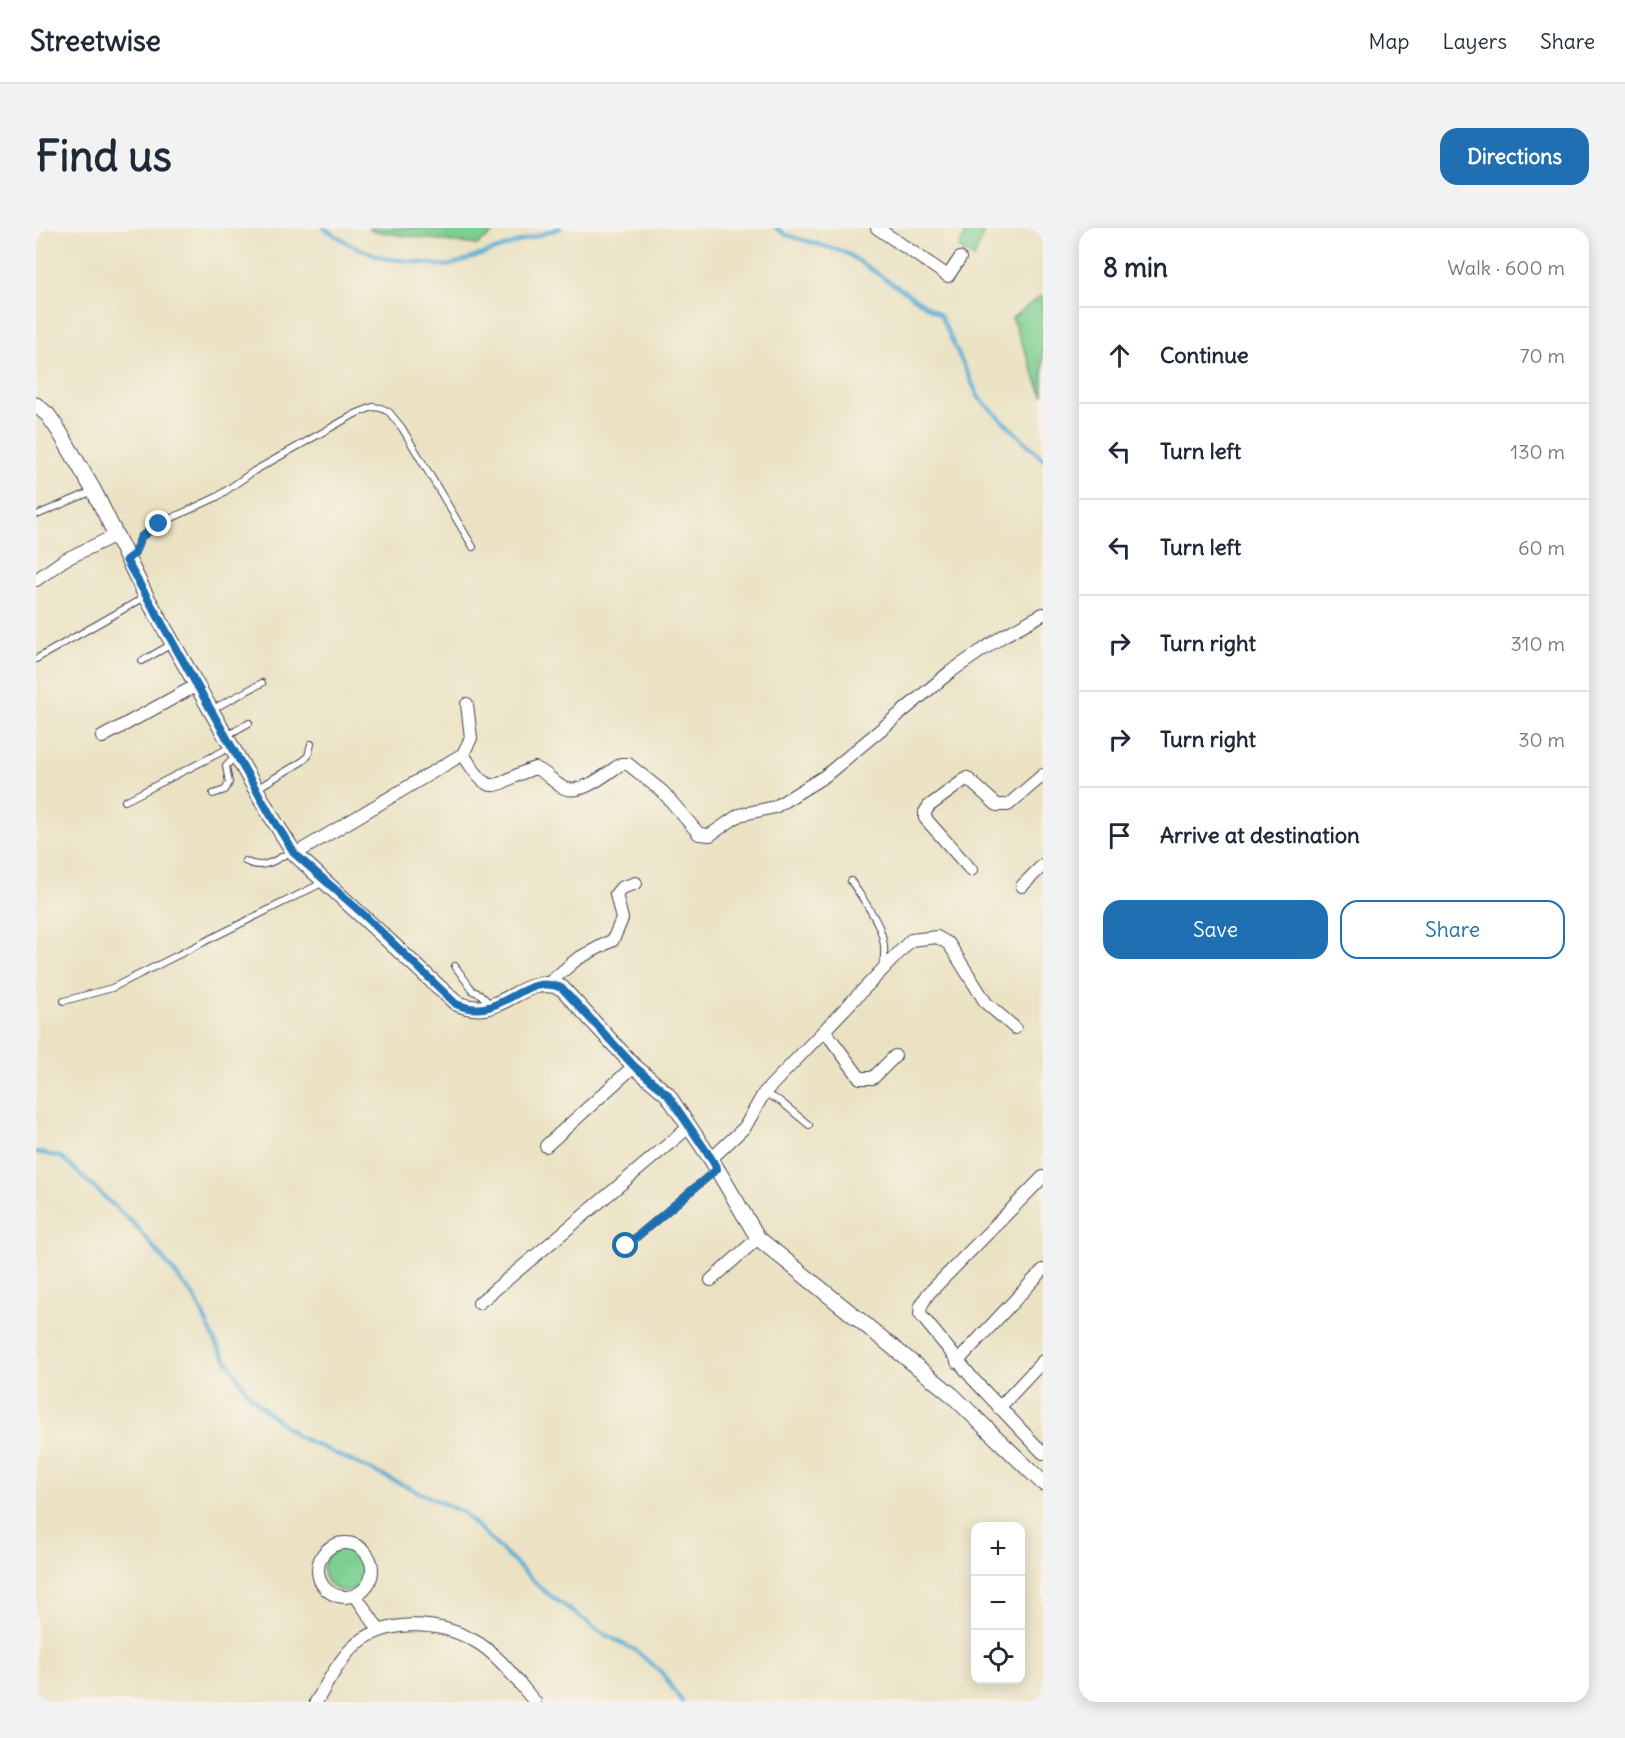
<!DOCTYPE html>
<meta charset="utf-8">
<style>
:root{--surface:#fff;--page:#f2f2f3;--text:#1f2937;--muted:#747a83;--line:#e0e1e3;--accent:#1f6fb2}
body{margin:0;font-family:Delius,sans-serif;background:var(--page);color:var(--text)}
.controls{position:absolute;right:18px;bottom:18px;display:grid;overflow:hidden;border-radius:12px;box-shadow:0 3px 15px #0003}
.controls button{width:54px;height:54px;display:grid;place-items:center;padding:0;border:0;border-bottom:2px solid var(--line);background:var(--surface);color:var(--text);font:30px sans-serif}
.stop{position:absolute;width:18px;height:18px;margin:-14px;border:4px solid #1f6fb2;border-radius:50%;background:#fff}
.stop.end{background:#1f6fb2;border-color:#fff;box-shadow:0 2px 6px #0008}
.list{margin:0;padding:0;list-style:none}
h2{display:flex;justify-content:space-between;align-items:center;height:78px;margin:0;padding:0 24px;font-size:26px}
h2 small{font-size:20px;font-weight:400;color:var(--muted)}
.list li{display:grid;grid-template-columns:39px 1fr auto;gap:18px;align-items:center;box-sizing:border-box;height:96px;padding:0 24px;border-top:2px solid var(--line)}
.list b{display:block;font-size:22px;white-space:nowrap}
.list em{font-size:20px;font-style:normal;color:var(--muted)}
.actions{display:flex;gap:12px;padding:18px 24px}
.actions a{flex:1;padding:14px 0;border:2px solid var(--accent);border-radius:18px;text-align:center;font-size:21px;color:var(--accent)}
.actions .main{background:var(--accent);color:#fff}
.icon{flex:none;width:33px;height:33px;fill:none;stroke:currentColor;stroke-width:2;stroke-linecap:round;stroke-linejoin:round}
.map{position:relative;flex:none;width:1007px;height:1474px;overflow:hidden;border-radius:18px}
header{display:flex;align-items:center;gap:36px;box-sizing:border-box;height:84px;padding:0 30px;background:var(--surface);border-bottom:2px solid var(--line)}
header strong{font-size:28px}
nav{display:flex;gap:33px;margin-inline-start:auto;font-size:21px}
.intro{display:flex;align-items:center;justify-content:space-between;box-sizing:border-box;height:144px;padding:0 36px}
h1{margin:0;font-size:42px}
.button{padding:15px 27px;border-radius:18px;background:var(--accent);color:#fff;font-size:21px;font-weight:700}
main{display:flex;gap:36px;padding:0 36px}
aside{flex:1;background:var(--surface);border-radius:18px;box-shadow:0 3px 15px #0003}
.map>svg:first-child{display:block}
.green{fill:#7dcf91;stroke:#507866;stroke-width:1.5}
.lines{fill:none;stroke-linecap:round;stroke-linejoin:round}
.stream{stroke:#59aed5;stroke-width:4}
.service-casing{stroke:#403f4f;stroke-width:8}
.minor-casing{stroke:#403f4f;stroke-width:14}
.tertiary-casing{stroke:#403f4f;stroke-width:17}
.service{stroke:#fff;stroke-width:6}
.minor{stroke:#fff;stroke-width:12}
.tertiary{stroke:#fff;stroke-width:15}
.route{stroke:#1f6fb2;stroke-width:8}
</style>
<header>
<strong>Streetwise</strong>
<nav><a>Map</a><a>Layers</a><a>Share</a></nav>
</header>
<div class="intro"><h1>Find us</h1><a class="button">Directions</a></div>
<main>
<div class="map">
<svg width="1007" height="1474" viewBox="0 0 1007 1474">
<rect width="100%" height="100%" fill="#f7f3e8"/>
<filter id="ink" filterUnits="userSpaceOnUse"><feTurbulence type="fractalNoise" baseFrequency=".0167" numOctaves="2"/><feDisplacementMap in="SourceGraphic" scale="12" xChannelSelector="R" yChannelSelector="G"/><feConvolveMatrix kernelMatrix="1 2 1 2 8 2 1 2 1" color-interpolation-filters="sRGB"/></filter>
<filter id="wash" filterUnits="userSpaceOnUse"><feTurbulence type="fractalNoise" baseFrequency=".008" numOctaves="4" result="noise"/><feDisplacementMap in="SourceGraphic" scale="24" xChannelSelector="R" yChannelSelector="G"/><feGaussianBlur stdDeviation="1.35" result="paint"/><feColorMatrix in="noise" values="0 0 0 0 0 0 0 0 0 0 0 0 0 0 0 0 0 1.4 0 .05"/><feComposite in="paint" operator="in"/></filter>
<g filter="url(#wash)">
<rect width="100%" height="100%" fill="#ebe2c3"/>
<path class="green" d="M333,0h131l-23,17 -106,-14z
M920,0h29l-11,30 -15,-10 6,-14z
M1005,68l2,2v98l-31,-78z
M287 1341a22 22 0 1 1 44 0a22 22 0 1 1-44 0Z"/>
<g class="lines">
<path class="stream" d="M288,0l27,17 32,13 65,8 112,-38
M740,0l10,7 59,17 95,63 39,83 64,61
M0,924l25,5 75,69 59,72 22,47 32,49 16,16 32,26 165,76 82,79 58,42 33,17 27,23 20,29"/>
</g>
</g>
<g filter="url(#ink)">
<g class="lines">
<defs>
<path id="service" d="M3,286l54,-23
M93,330l5,-4 7,-17 18,-13 58,-27 37,-26 101,-57 18,-7 8,1 8,4 13,16 71,119
M0,431l109,-62
M106,433l30,-17
M175,482l51,-27
M190,508l23,-13
M220,561l47,-28 5,-5 3,-12
M177,566l12,-4 4,-7 -3,-17 10,-10
M89,573l106,-54
M209,633c18,10 31,-1 48,-11
M815,653c16,25 41,53 31,85
M419,738l18,25 7,3 10,10
M28,773l48,-13 210,-105
M728,865l16,8 29,24
M590,1018l91,-77"/>
<path id="minor" d="M841,0l71,48 12,-18
M0,352l28,-20 50,-24
M66,509l95,-52
M427,526c31,50 29,28 72,14 11,4 17,13 27,19 18,10 44,-13 59,-23h7l35,28 36,42 11,1 29,-20 36,-8 50,-31 125,-104 53,-36 40,-22
M259,626l168,-100 8,-16 -4,-34
M935,642l-46,-52v-6l4,-6 38,-28 30,27h11l35,-30
M986,658l21,-21
M513,755l28,-24 36,-19 9,-21 -6,-25 5,-6 15,-5
M789,803l35,47h13l22,-22
M510,918l88,-80
M675,931l34,-32 19,-34 147,-153 26,-3 12,7 37,59 29,25
M1007,949l-115,117 -7,12 -1,8 53,65 70,74
M675,1052l47,-42
M443,1075l210,-176
M921,1134l86,-92
M963,1180l44,-47
M282 1342a27 27 0 1 1 54 0a27 27 0 1 1-54 0Z
M319,1367l24,35
M280,1474c11,-18 21,-39 36,-54 31,-30 85,-28 121,-8 25,13 44,41 62,62"/>
<path id="tertiary" d="M0,177l12,10 11,16 35,60 52,105 125,220 24,38 161,149c47,21 64,-32 106,-15l72,78 33,28 44,65 47,79 194,157 91,88"/>
</defs>
<use href="#service" class="service-casing"/>
<use href="#minor" class="minor-casing"/>
<use href="#tertiary" class="tertiary-casing"/>
<use href="#service" class="service"/>
<use href="#minor" class="minor"/>
<use href="#tertiary" class="tertiary"/>
</g>
</g>
<g class="lines" filter="url(#ink)">
<path class="route" d="M123,296l-18,13 -7,17 -8,6 145,256 24,38 68,60 93,90c46,20 65,-33 106,-16l72,78 33,28 44,64 6,11 -91,77"/>
</g>
</svg>
<div class="controls">
<button>+</button>
<button>−</button>
<button><svg class="icon" aria-label="locate" viewBox="0 0 24 24"><circle cx="12" cy="12" r="6"/><path d="M12 2v4M12 18v4M2 12h4M18 12h4"/></svg></button>
</div>
<div class="stop" style="left:590px;top:1018px"></div>
<div class="stop end" style="left:123px;top:296px"></div>
</div>
<aside>
<h2>8 min<small>Walk · 600 m</small></h2>
<ul class="list">
<li><svg class="icon" aria-label="ahead" viewBox="0 0 24 24"><path d="M12 20V5M6 11l6-6 6 6"/></svg><div><b>Continue</b></div><em>70 m</em></li>
<li><svg class="icon" aria-label="left" viewBox="0 0 24 24"><path d="M17 20v-9H6M10 6l-5 5 5 5"/></svg><div><b>Turn left</b></div><em>130 m</em></li>
<li><svg class="icon" aria-label="left" viewBox="0 0 24 24"><path d="M17 20v-9H6M10 6l-5 5 5 5"/></svg><div><b>Turn left</b></div><em>60 m</em></li>
<li><svg class="icon" aria-label="right" viewBox="0 0 24 24"><path d="M7 20v-9h11M14 6l5 5-5 5"/></svg><div><b>Turn right</b></div><em>310 m</em></li>
<li><svg class="icon" aria-label="right" viewBox="0 0 24 24"><path d="M7 20v-9h11M14 6l5 5-5 5"/></svg><div><b>Turn right</b></div><em>30 m</em></li>
<li><svg class="icon" aria-label="arrive" viewBox="0 0 24 24"><path d="M6 21V4h12l-3 4 3 4H6"/></svg><div><b>Arrive at destination</b></div></li>
</ul>
<div class="actions"><a class="main">Save</a><a>Share</a></div>
</aside>
</main>
